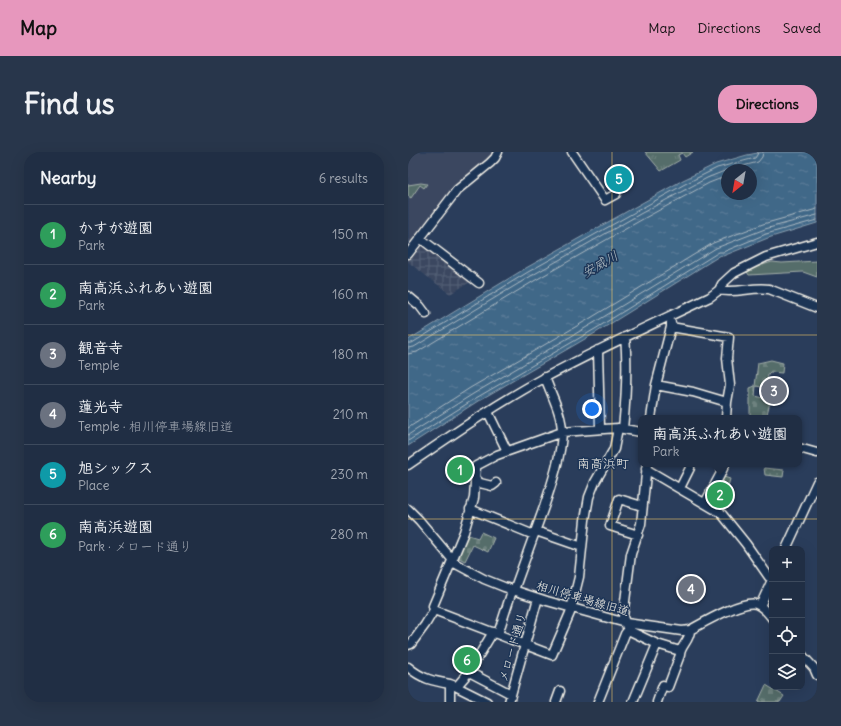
<!DOCTYPE html>
<meta charset="utf-8">
<style>
:root{--surface:#202e44;--page:#28364b;--text:#f1f3f6;--muted:#a2a8b2;--line:#3d4a5d;--accent:#e797bd}
body{margin:0;font-family:Delius,"Klee One",sans-serif;background:var(--page);color:var(--text)}
.controls{position:absolute;right:12px;bottom:12px;display:grid;overflow:hidden;border-radius:8px;box-shadow:0 4px 16px #0002}
.controls button{width:36px;height:36px;display:grid;place-items:center;padding:0;border:0;border-bottom:1px solid var(--line);background:var(--surface);color:var(--text);font:20px sans-serif}
.compass{position:absolute;left:313px;top:12px;width:36px;height:36px;border-radius:50%;background:var(--surface);box-shadow:0 4px 16px #0002;rotate:211deg}
.you{position:absolute;left:184px;top:257px;width:14px;height:14px;margin:-10px;border:3px solid #fff;border-radius:50%;background:#1a73e8;box-shadow:0 0 0 6px #1a73e833}
.badge{display:grid;place-items:center;width:26px;height:26px;border-radius:50%;background:var(--accent);color:#fff;font-size:13px;font-weight:700}
.pin{position:absolute;translate:-50% -50%;border:2px solid #fff;box-shadow:0 1px 4px #0006}
.popup{position:absolute;left:230px;top:263px;width:164px;height:52px;box-sizing:border-box;display:grid;place-content:center;border-radius:8px;background:var(--surface);filter:drop-shadow(0 1px 3px #0005);font-size:13px;white-space:nowrap;color:var(--muted)}
.popup b{font-size:15px;color:var(--text)}
.popup::after{content:'';position:absolute;left:50%;top:100%;margin-left:-8px;border:8px solid transparent;border-top-color:var(--surface)}
.list{margin:0;padding:0;list-style:none}
h2{display:flex;justify-content:space-between;align-items:center;height:52px;margin:0;padding:0 16px;font-size:17px}
h2 small{font-size:13px;font-weight:400;color:var(--muted)}
.list li{display:grid;grid-template-columns:26px 1fr auto;gap:12px;align-items:center;box-sizing:border-box;height:60px;padding:0 16px;border-top:1px solid var(--line)}
.list b{display:block;font-size:15px;white-space:nowrap}
.list p{margin:0;font-size:13px;white-space:nowrap;color:var(--muted)}
.list em{font-size:13px;font-style:normal;color:var(--muted)}
.icon{flex:none;width:22px;height:22px;fill:none;stroke:currentColor;stroke-width:2;stroke-linecap:round;stroke-linejoin:round}
.map{position:relative;flex:none;width:409px;height:550px;overflow:hidden;border-radius:16px}
header{display:flex;align-items:center;gap:24px;box-sizing:border-box;height:56px;padding:0 20px;background:var(--accent);color:#111}
header strong{font-size:19px}
nav{display:flex;gap:22px;margin-inline-start:auto;font-size:14px}
.intro{display:flex;align-items:center;justify-content:space-between;box-sizing:border-box;height:96px;padding:0 24px}
h1{margin:0;font-size:28px}
.button{padding:10px 18px;border-radius:16px;background:var(--accent);color:#111;font-size:14px;font-weight:700}
main{display:flex;gap:24px;padding:0 24px}
aside{flex:1;background:var(--surface);border-radius:16px;box-shadow:0 4px 16px #0002}
.map>svg:first-child{display:block}
.built{fill:#3a4760}
.industrial{fill:url(#industrial-grid)}
.grass{fill:url(#grass-tufts);stroke:#a4afa9}
.cemetery{fill:url(#cemetery-stones);stroke:#a4afa9}
.park{fill:#556d6a;stroke:#a4afa9}
.garden{fill:url(#garden-dots);stroke:#a4afa9}
.water{fill:url(#water-ripples);stroke:#899eae;fill-rule:evenodd}
.lines{fill:none;stroke-linecap:round;stroke-linejoin:round}
.shore{stroke:#acbac2;stroke-width:1}
.minor-casing{stroke:#f4f1e8;stroke-width:11}
.minor{stroke:#1d3557;stroke-width:8}
.grid{fill:none;stroke:#ffd166;stroke-width:1;stroke-opacity:0.55}
.labels{text-anchor:middle;dominant-baseline:central;stroke-width:3;stroke-linejoin:round;paint-order:stroke}
.street-label{font-size:12px;fill:#f4f1e8;stroke:#1d3557}
.water-label{font-size:13px;font-style:italic;fill:#b5c1c6;stroke:#1d3557}
.neighbourhood-label{font-size:13px;fill:#f4f1e8;stroke:#1d3557}
</style>
<header>
<strong>Map</strong>
<nav><a>Map</a><a>Directions</a><a>Saved</a></nav>
</header>
<div class="intro"><h1>Find us</h1><a class="button">Directions</a></div>
<main>
<aside>
<h2>Nearby<small>6 results</small></h2>
<ul class="list">
<li><span class="badge" style="background:#2e9e5b">1</span><div><b>かすが遊園</b><p>Park</p></div><em>150 m</em></li>
<li><span class="badge" style="background:#2e9e5b">2</span><div><b>南高浜ふれあい遊園</b><p>Park</p></div><em>160 m</em></li>
<li><span class="badge" style="background:#6b7280">3</span><div><b>観音寺</b><p>Temple</p></div><em>180 m</em></li>
<li><span class="badge" style="background:#6b7280">4</span><div><b>蓮光寺</b><p>Temple · 相川停車場線旧道</p></div><em>210 m</em></li>
<li><span class="badge" style="background:#0f9aa8">5</span><div><b>旭シックス</b><p>Place</p></div><em>230 m</em></li>
<li><span class="badge" style="background:#2e9e5b">6</span><div><b>南高浜遊園</b><p>Park · メロード通り</p></div><em>280 m</em></li>
</ul>
</aside>
<div class="map">
<svg width="409" height="550" viewBox="0 0 409 550">
<defs>
<pattern id="industrial-grid" width="8" height="8" patternUnits="userSpaceOnUse"><rect width="8" height="8" fill="#3a4760"/><path d="M0 4h8M4 0v8" fill="none" stroke="#576277"/></pattern>
<pattern id="grass-tufts" width="24" height="20" patternUnits="userSpaceOnUse"><rect width="24" height="20" fill="#556d6a"/><path d="M3 7l-1-3M5 7V3M7 7l1-3M15 17l-1-3M17 17v-4M19 17l1-3" fill="none" stroke="#6e827f"/></pattern>
<pattern id="cemetery-stones" width="16" height="16" patternUnits="userSpaceOnUse"><rect width="16" height="16" fill="#556d6a"/><path d="M2 7V4a2 2 0 0 1 4 0v3zM10 15v-3a2 2 0 0 1 4 0v3z" fill="#6e827f"/></pattern>
<pattern id="garden-dots" width="8" height="8" patternUnits="userSpaceOnUse"><rect width="8" height="8" fill="#556d6a"/><path d="M2 2h.1M6 6h.1" fill="none" stroke="#6e827f" stroke-width="1.8" stroke-linecap="round"/></pattern>
<pattern id="water-ripples" width="26" height="14" patternUnits="userSpaceOnUse"><rect width="26" height="14" fill="#416788"/><path d="M2 4q2-2 4 0t4 0M15 11q2-2 4 0t4 0" fill="none" stroke="#5d7d99"/></pattern>
</defs>
<rect width="100%" height="100%" fill="#2a3d5b"/>
<filter id="ink" filterUnits="userSpaceOnUse"><feTurbulence type="fractalNoise" baseFrequency=".025" numOctaves="2"/><feDisplacementMap in="SourceGraphic" scale="8" xChannelSelector="R" yChannelSelector="G"/><feConvolveMatrix kernelMatrix="1 2 1 2 8 2 1 2 1" color-interpolation-filters="sRGB"/></filter>
<g filter="url(#ink)">
<path class="built" d="M0,0h86l-6,7 -34,29 -45,59z"/>
<path class="industrial" d="M16,91l48,38 -22,13 -42,-32v-3l12,-15z"/>
<path class="grass" d="M237,0h48l-8,5 -3,-4 -4,2 2,5 -19,11z
M13,31l6,1 -3,4 -4,-3 -9,13 -3,-2v-11z"/>
<path class="cemetery" d="M363,208l12,3 -1,10 -12,-1 -2,2 -1,14 -11,-2 -1,10 9,2 2,3 4,1 -4,16 -16,-1v-29l5,-2 3,-23z
M73,380l13,6 -6,14 -15,-7 -8,16 -6,-3 -2,-4 8,-20 13,4z
M358,533l18,11 -4,6h-22z"/>
<path class="park" d="M409,109v16l-14,-5 -54,3 -3,-5 26,-8 10,1z
M316,325l6,2 -8,29 -9,-5v-4z"/>
<path class="garden" d="M356,316l20,2 -1,7 -18,-2z"/>
<path class="water" d="M355,0h54v71l-49,15 -45,18 -2,-1 -124,77 -119,69 -70,45v-106l118,-72 157,-88 33,-16 31,-9zM319,18h24v24h-24z"/>
<g class="lines">
<path class="shore" d="M320,18l30,-8 4,-5 1,-5
M0,191h4l116,-71 157,-88 32,-16 38,-10 2,-3 1,-3
M0,196l6,-1 117,-71 109,-62 67,-36 20,-8
M0,202l9,-2 117,-71 109,-62 66,-36 18,-7
M0,276l62,-40 119,-69 124,-76 50,-19 54,-15
M0,283l65,-41 119,-70 124,-76 49,-19 52,-14
M0,289l68,-43 119,-69 124,-77h4l43,-18 51,-14"/>
<defs>
<path id="minor" d="M164,0l33,48 11,-6
M12,86l59,45
M0,102l49,-64 33,-27 5,-5 3,-6
M311,138c17,4 34,-4 50,-1l48,19
M0,144l12,10 6,8
M263,175l58,10 -2,21 3,27 -3,17 -1,16
M190,198l2,78
M248,233l37,7 34,10
M80,260l19,39
M243,266l5,-33 15,-58v-4
M215,277c3,-31 5,-61 2,-92
M391,296l18,5
M239,312l-6,60 -10,30 -8,63 5,13 29,14 23,7
M0,313c45,-31 90,-62 138,-88 54,-29 109,-54 164,-80l9,-7 3,-6 12,-11 32,-16 51,-15
M238,317l75,44 25,31 23,33 3,2
M68,327l4,4 12,3 4,-3
M272,336l10,-20
M297,351l15,-28 5,-11
M0,357l11,11 37,44 28,15 20,8 43,14 79,22 56,8 8,-1c13,-7 52,-30 66,-26 6,2 12,9 16,14
M62,357l64,26
M128,379l46,16
M230,383l-28,-9 9,-27 23,7
M378,397l31,-67
M352,454l12,-26
M26,458l118,45 18,-42 9,-36 6,-57 4,-23 6,-15 19,-33 4,-21
M90,482l13,-40 3,-4c10,-28 20,-56 30,-83 8,-24 17,-50 18,-75 0,-19 -11,-37 -17,-55
M0,493l3,-1 14,-19 9,-15 -1,-4 31,-74 10,-34 2,-32 21,-11 65,-23 56,-4 23,4
M394,503l12,13 3,7
M0,515c14,12 25,14 42,17v18
M61,520l42,22
M45,533l34,17
M49,534l12,-14 24,-40
M101,550l29,-104
M148,550l4,-11
M190,550l27,-68 3,-4
M225,550l24,-58
M249,550l6,-17 5,2 12,-32c0,-9 10,-14 10,-25"/>
</defs>
<use href="#minor" class="minor-casing"/>
<use href="#minor" class="minor"/>
</g>
</g>
<path class="grid" d="M204,0v550M0,183h409M0,367h409"/>
<g class="labels">
<g class="street-label">
<text transform="translate(175 446) rotate(16)">相川停車場線旧道</text>
<text transform="translate(104 495) rotate(-74)">メロード通り</text>
</g>
<g class="water-label">
<text transform="translate(192 112) rotate(-30)">安威川</text>
</g>
<g class="neighbourhood-label">
<text x="195" y="311">南高浜町</text>
</g>
</g>
</svg>
<div class="controls">
<button>+</button>
<button>−</button>
<button><svg class="icon" aria-label="locate" viewBox="0 0 24 24"><circle cx="12" cy="12" r="6"/><path d="M12 2v4M12 18v4M2 12h4M18 12h4"/></svg></button>
<button><svg class="icon" aria-label="layers" viewBox="0 0 24 24"><path d="M12 4l9 5-9 5-9-5zM3 14l9 5 9-5"/></svg></button>
</div>
<svg class="compass" viewBox="-18 -18 36 36"><path d="M0-13l5 13h-10z" fill="#e53935"/><path d="M0 13l5-13h-10z" fill="#a2a8b2"/></svg>
<div class="you"></div>
<div class="pin badge" style="left:52px;top:318px;background:#2e9e5b">1</div>
<div class="pin badge" style="left:312px;top:343px;background:#2e9e5b">2</div>
<div class="popup"><b>南高浜ふれあい遊園</b>Park</div>
<div class="pin badge" style="left:366px;top:239px;background:#6b7280">3</div>
<div class="pin badge" style="left:283px;top:437px;background:#6b7280">4</div>
<div class="pin badge" style="left:211px;top:27px;background:#0f9aa8">5</div>
<div class="pin badge" style="left:59px;top:508px;background:#2e9e5b">6</div>
</div>
</main>
